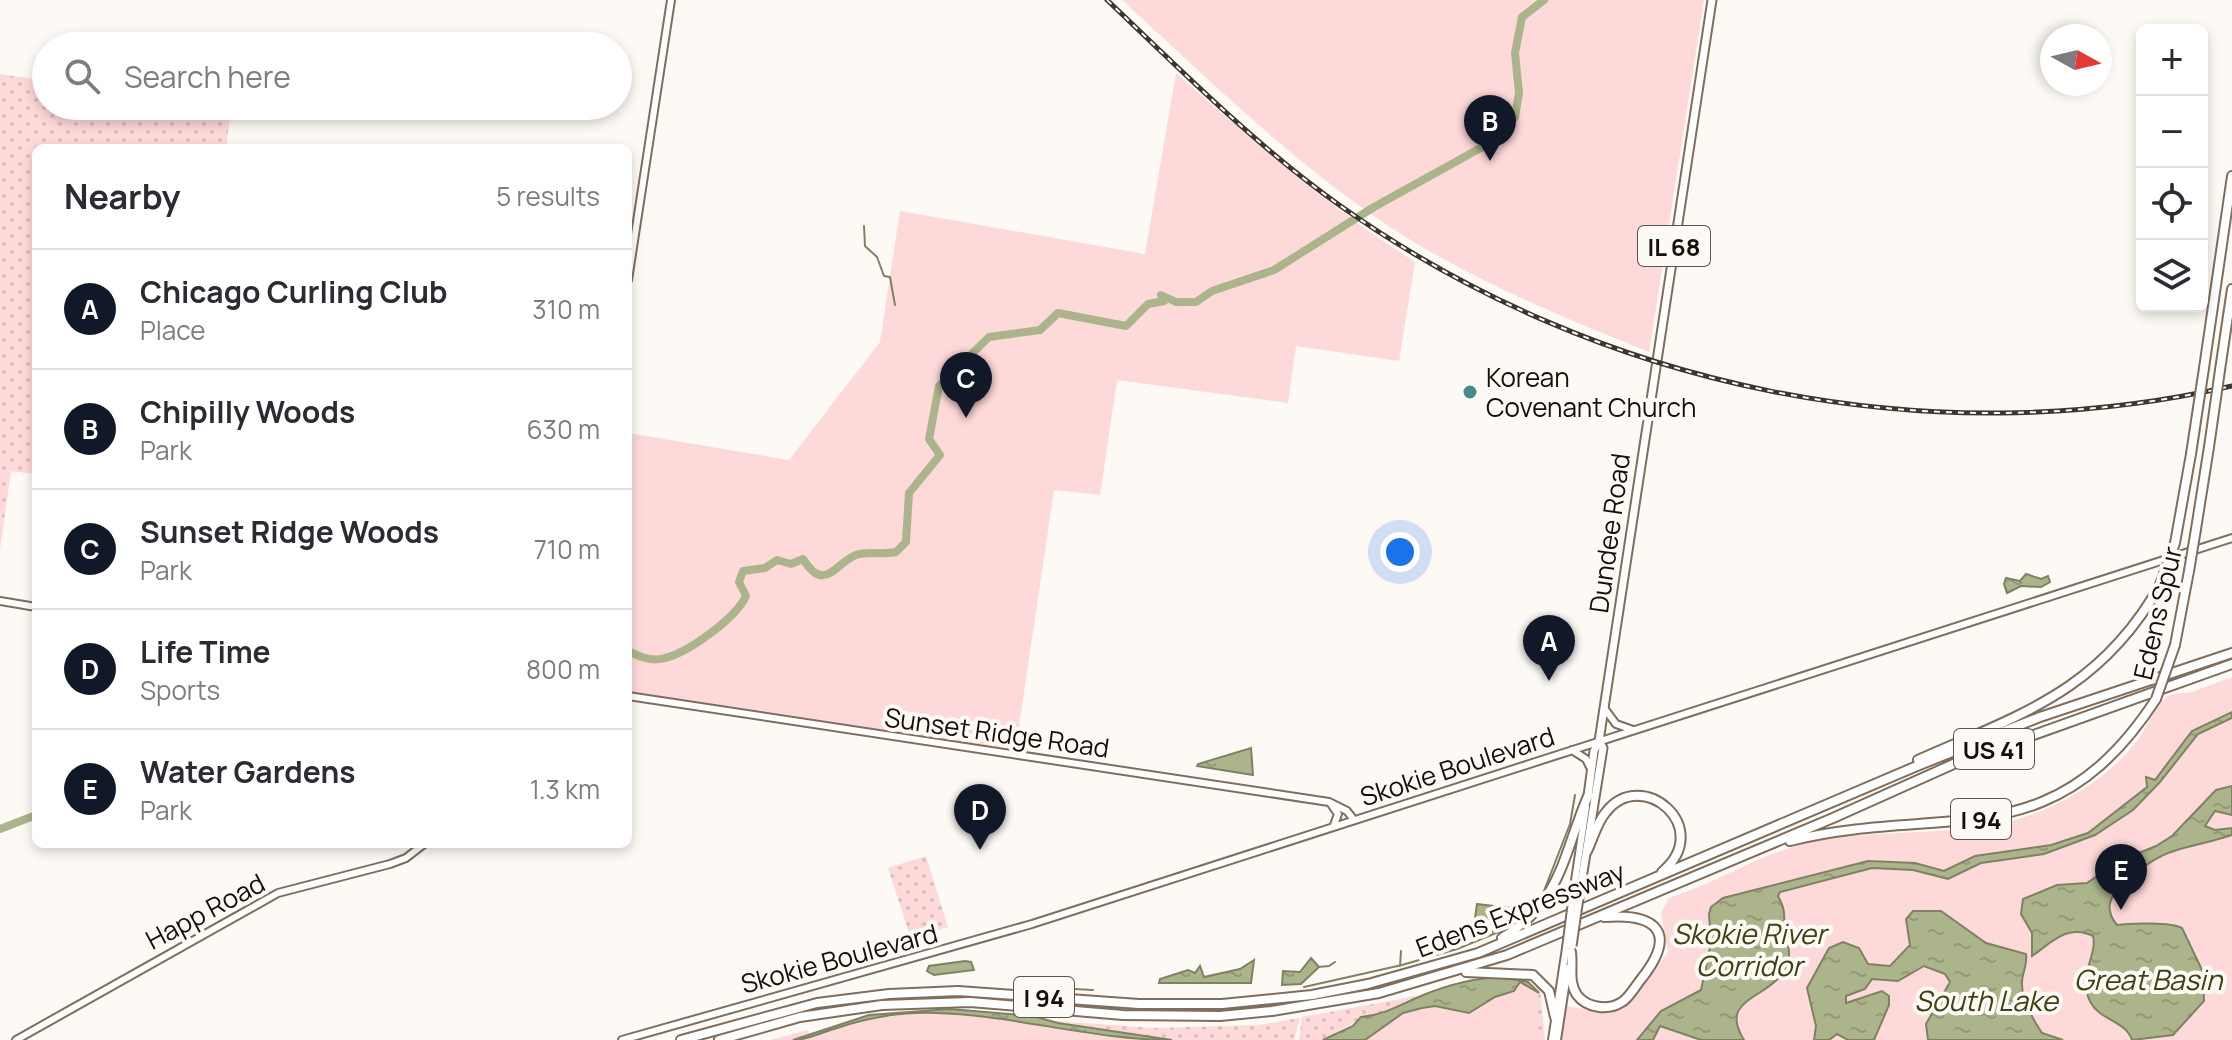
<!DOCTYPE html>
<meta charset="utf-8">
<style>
:root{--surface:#fff;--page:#f2f2f3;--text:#2b2b33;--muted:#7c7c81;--line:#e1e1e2;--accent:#111827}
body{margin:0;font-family:Manrope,sans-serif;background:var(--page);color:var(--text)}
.controls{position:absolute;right:24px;top:24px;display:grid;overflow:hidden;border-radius:12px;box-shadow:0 4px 12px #0003}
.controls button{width:72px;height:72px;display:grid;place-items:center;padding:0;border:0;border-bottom:2px solid var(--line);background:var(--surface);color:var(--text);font:40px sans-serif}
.compass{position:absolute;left:2040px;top:24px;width:72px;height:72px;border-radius:50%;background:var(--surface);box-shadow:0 4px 12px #0003;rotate:98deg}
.you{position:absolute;left:1400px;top:552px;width:28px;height:28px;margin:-20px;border:6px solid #fff;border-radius:50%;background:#1a73e8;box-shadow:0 0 0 12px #1a73e833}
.badge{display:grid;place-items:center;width:52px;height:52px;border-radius:50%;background:var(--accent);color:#fff;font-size:26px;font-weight:700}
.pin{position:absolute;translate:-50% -66px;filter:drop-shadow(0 2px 4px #0008)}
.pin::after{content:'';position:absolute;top:42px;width:28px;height:24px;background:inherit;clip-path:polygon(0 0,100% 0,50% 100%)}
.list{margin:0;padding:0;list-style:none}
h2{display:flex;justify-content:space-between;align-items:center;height:104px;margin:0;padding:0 32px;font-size:34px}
h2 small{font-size:26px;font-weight:400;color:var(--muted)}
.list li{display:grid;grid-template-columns:52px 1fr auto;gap:24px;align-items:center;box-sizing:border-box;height:120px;padding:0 32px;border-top:2px solid var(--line)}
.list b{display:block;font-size:30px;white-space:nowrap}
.list p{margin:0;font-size:26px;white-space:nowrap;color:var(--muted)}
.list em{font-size:26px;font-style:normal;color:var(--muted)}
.icon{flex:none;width:44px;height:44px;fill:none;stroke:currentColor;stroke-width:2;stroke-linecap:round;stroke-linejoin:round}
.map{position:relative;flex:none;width:2232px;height:1040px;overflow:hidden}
.search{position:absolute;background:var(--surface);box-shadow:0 4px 12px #0003;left:32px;top:32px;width:600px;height:88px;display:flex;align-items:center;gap:20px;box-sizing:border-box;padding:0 28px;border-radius:44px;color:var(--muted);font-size:30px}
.panel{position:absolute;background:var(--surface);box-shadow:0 4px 12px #0003;left:32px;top:144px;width:600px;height:704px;border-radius:12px}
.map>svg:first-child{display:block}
.grass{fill:url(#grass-dots)}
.green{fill:#fed9d9}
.water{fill:url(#water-ripples);stroke:#7e8263;stroke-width:2}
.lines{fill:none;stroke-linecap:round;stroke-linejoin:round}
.stream{stroke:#7e8263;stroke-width:2}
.river{stroke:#abb48a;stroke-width:8}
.secondary-casing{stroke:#7f6e5d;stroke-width:10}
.primary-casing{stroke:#7f6e5d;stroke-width:11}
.highway-casing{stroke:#7f6e5d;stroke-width:12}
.secondary{stroke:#fff;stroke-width:6}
.primary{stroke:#fff;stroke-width:7}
.highway{stroke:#fff;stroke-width:8}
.rail-casing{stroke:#3c3630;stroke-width:5}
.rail{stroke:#fdf9f5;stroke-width:2;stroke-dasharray:6;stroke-linecap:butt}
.secondary-bridge-casing{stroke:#7f6e5d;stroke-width:10;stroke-linecap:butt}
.primary-bridge-casing{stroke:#7f6e5d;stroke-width:11;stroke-linecap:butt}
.highway-bridge-casing{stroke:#7f6e5d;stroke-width:12;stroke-linecap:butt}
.secondary-bridge{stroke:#fff;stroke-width:6}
.primary-bridge{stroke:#fff;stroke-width:7}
.highway-bridge{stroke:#fff;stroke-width:8}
.poi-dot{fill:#448c8a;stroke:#fdf9f5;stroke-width:3}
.labels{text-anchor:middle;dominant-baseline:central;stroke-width:8;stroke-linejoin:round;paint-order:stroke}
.shield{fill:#fdf9f5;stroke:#5b5550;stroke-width:2}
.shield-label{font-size:24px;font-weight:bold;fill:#160f09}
.poi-label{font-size:26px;fill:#160f09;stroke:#fdf9f5;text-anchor:start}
.street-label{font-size:26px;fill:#160f09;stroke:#fdf9f5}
.water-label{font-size:28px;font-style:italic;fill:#3c4312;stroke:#fdf9f5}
</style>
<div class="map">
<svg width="2232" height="1040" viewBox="0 0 2232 1040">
<defs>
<pattern id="grass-dots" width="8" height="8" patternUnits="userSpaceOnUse" patternTransform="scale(2)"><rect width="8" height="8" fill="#fed9d9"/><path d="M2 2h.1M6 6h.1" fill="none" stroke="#d9b9b9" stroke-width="1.8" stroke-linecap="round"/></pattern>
<pattern id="water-ripples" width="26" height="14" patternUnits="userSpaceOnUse" patternTransform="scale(2)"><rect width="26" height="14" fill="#abb48a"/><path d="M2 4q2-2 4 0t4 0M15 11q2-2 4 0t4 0" fill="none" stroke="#929a76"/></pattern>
</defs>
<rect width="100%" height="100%" fill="#fdf9f5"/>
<path class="grass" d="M0,74l46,7v25l185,3 -5,39h-190v326l-25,-3 -11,78z
M926,856l22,71 -37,12 -23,-71z
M1500,976l25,3 15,10 5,51h-16l8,-45 -14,-15 -47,-2z
M1422,995l-42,21 -23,5 -34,19h-24l3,-23z
M1300,1018l-6,22h-122l-131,-20 113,8 105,-3z"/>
<path class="green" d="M1122,0h582l-55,352c-96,-39 -193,-78 -278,-138 -90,-63 -168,-140 -249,-214z
M1176,73c79,70 150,132 239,189l-16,99 -103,-15 -8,57 -171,-23 -17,115 -46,-5 -38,256 -5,5 -383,-58v-260l161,27 91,-118 20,-131 245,43z
M2232,677v363h-671l5,-34 40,7 16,-3 10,-9 36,-49 -7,-39 8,-15c49,-15 91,-45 142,-56 76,-16 162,-1 235,-33 32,-14 65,-36 88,-64 11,-13 22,-41 34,-49 8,-4 16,-2 24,-4 13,-5 27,-10 40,-15z
M1516,980l13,4 10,9 -4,19 5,28h-203l82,-41z
M953,1012l199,28h-382l38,-10 2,6c47,-18 93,-23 143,-24z"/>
<path class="water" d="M2026,574l15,5 7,-3 2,6 -9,5 -20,-1 -14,7 -3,-9 2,-6 14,3z
M2232,712v6l-34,16 -38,48 -27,28 -38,25 -51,19 -63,9 -33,16 -35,-9 -41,-2 -92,24 -2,4c9,17 5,18 7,35 1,9 5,16 4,25 -6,45 -75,36 -45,84h-43l-41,-14 -7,14h-16l24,-29 40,-21 10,-47 -2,-29 2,-7 12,-9 145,-37 47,2 29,8 31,-15 76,-11 37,-12 59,-46 -1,-10 9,3 37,-49z
M1251,748l2,27 -56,-9 1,-2z
M2232,786v29l-17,-4 -10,15 10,4 17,-2v7c-51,17 -64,8 -108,48 -15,14 -20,26 -7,42 12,-2 55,-3 65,3l21,44 1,29 -31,34 -41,5c-6,-19 -32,-20 -41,-37 -15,-27 7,-47 2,-67 -26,-13 -43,8 -61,20v-23l-11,-19 2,-15 34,-14 30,-2 30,-21 39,-16 16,-10 44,-46z
M1477,904l42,5c-14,12 -26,12 -44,9z
M1913,911h28l45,32 40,11c2,12 -5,20 -4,31 0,15 12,36 20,48l21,7h-135l-2,-16 24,-42 -5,-8 -21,-8 -26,15 -26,-2 -7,10 -19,7v7l36,-12 7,5v9l-15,35h-26l-11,-6 -8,6h-15l2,-14 -9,-38 22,-40 14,-6 16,6 9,16 22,2 20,-21 -4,-26z
M1311,958l8,9 -18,17 -19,1 1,-14 17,1z
M1254,960l-3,23h-92l1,-4 28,-9 7,3 5,-7 4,11 36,-8z
M965,961l6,1 3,8 -40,5 -7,-4 2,-5z
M1502,977l26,5 11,11 -19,-11 -6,9 -19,6 -26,16 -34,-7 -13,2 -19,5 -38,27h-42l30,-14 8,-9c23,-2 39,-12 60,-21 26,-11 52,-18 81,-19z
M950,1009l83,7 25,7 114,17c-80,0 -157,-25 -236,-27 -34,-1 -71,5 -102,16 -15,4 -25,11 -41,11l76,-25z"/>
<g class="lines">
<path class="stream" d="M864,226l1,20 12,11 7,19 6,1 5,28
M1542,896l28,-72 5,-29
M1493,921v11
M1400,966l1,-15
M1318,967l11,-1 6,-4
M1037,987l56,3
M1304,987l98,-22 55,-16 56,-23"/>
<path class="river" d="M628,651c13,6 23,11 37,7 24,-6 71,-40 81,-62l-7,-14 4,-11 22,-3 12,-8 14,4 12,-5c22,35 32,4 53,-4 11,-4 28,0 40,-3l10,-10 3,-49 31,-38 -11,-16 10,-53 50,-49 51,-7 18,-17 68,13 22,-22 16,-3 -3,-6 15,7h20l16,-11 62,-21 100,-63 121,-67 20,-23 4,-24 -4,-40 7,-36 22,-17
M0,829l36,-14"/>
<defs>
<path id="secondary" d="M628,280l43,-280
M0,601l36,6
M628,696l701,106 18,9 7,9
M1604,708l12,16 17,6
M1572,750l14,9 5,10
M1331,804l7,10 -4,11
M1573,894l13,-87
M16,1040l262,-147 112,-29 16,-6 18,-14
M622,1040l410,-116 1200,-386
M1552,1040l14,-92
M1557,1040l11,-72"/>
<path id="primary" d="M1588,796l6,-45 5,-10 113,-741
M1580,891l23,-143 -4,-7"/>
<path id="highway" d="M2204,368l28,-192
M2220,370l12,-81
M2196,529l13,-82
M2175,543l16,-89
M2175,645l14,-74
M1918,760c104,-46 183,-70 242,-175
M1790,841c155,-38 261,19 366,-142
M1587,851c6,-12 10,-29 19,-39 36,-46 109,16 56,60
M1502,938c60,-36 61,-84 86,-142
M1571,952c2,15 -3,30 6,43 10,13 31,16 45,7 8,-5 14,-17 20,-24 36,-46 14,-65 -38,-61
M1466,972l67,3 16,16 6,26
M681,1040l136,-37 72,-9 69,-3 181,13h83l90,-9 56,-11 110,-31 439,-187 123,-49 192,-64
M719,1040l81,-23 82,-12 88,-3 153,13 97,1 52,-5 107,-18 128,-38 326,-137 125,-56 274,-98"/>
</defs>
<use href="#secondary" class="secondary-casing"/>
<use href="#primary" class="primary-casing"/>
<use href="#highway" class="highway-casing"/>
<use href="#secondary" class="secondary"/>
<use href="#primary" class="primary"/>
<use href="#highway" class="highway"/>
<defs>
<path id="rail" d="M1107,0c76,72 150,147 235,207 256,181 584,249 890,179"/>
</defs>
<use href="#rail" class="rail-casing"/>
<use href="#rail" class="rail"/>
<defs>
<path id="secondary-bridge" d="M1566,948l7,-54"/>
<path id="primary-bridge" d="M1572,946l8,-55"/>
<path id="highway-bridge" d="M2209,447l11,-77
M2191,454l13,-86
M2189,571l7,-42
M2160,585l15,-42
M2156,699l19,-54"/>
</defs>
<use href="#secondary-bridge" class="secondary-bridge-casing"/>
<use href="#primary-bridge" class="primary-bridge-casing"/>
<use href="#highway-bridge" class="highway-bridge-casing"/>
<use href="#secondary-bridge" class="secondary-bridge"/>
<use href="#primary-bridge" class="primary-bridge"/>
<use href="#highway-bridge" class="highway-bridge"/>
</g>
<circle class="poi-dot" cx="1470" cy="392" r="8"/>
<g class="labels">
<g class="shield">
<rect x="1638" y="226" width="72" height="40" rx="6"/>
<rect x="1954" y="729" width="80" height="40" rx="6"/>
<rect x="1951" y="799" width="60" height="40" rx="6"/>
<rect x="1014" y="977" width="60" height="40" rx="6"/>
</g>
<g class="shield-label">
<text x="1674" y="246">IL 68</text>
<text x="1994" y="749">US 41</text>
<text x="1981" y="819">I 94</text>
<text x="1044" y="997">I 94</text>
</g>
<g class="poi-label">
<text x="1486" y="377">Korean<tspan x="1486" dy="30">Covenant Church</tspan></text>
</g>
<g class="street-label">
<text transform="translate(1609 533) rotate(-82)">Dundee Road</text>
<text transform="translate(2157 613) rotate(-77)">Edens Spur</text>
<text transform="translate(997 732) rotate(8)">Sunset Ridge Road</text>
<text transform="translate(1457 766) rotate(-18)">Skokie Boulevard</text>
<text transform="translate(1520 909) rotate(-21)">Edens Expressway</text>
<text transform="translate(205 911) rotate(-28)">Happ Road</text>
<text transform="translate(839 958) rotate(-15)">Skokie Boulevard</text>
</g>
<g class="water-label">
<text x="1749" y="933">Skokie River<tspan x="1749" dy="32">Corridor</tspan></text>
<text x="2148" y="979">Great Basin</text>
<text x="1986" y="1000">South Lake</text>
</g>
</g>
</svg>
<div class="controls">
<button>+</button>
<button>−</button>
<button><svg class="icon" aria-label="locate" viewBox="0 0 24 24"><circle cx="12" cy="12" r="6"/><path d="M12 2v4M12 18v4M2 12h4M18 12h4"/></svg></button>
<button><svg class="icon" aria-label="layers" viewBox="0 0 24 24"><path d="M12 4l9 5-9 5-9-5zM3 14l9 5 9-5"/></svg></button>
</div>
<svg class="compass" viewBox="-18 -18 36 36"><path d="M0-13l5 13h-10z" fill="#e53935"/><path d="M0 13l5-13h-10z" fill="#7c7c81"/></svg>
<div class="you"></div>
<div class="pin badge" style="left:1549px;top:681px">A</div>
<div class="pin badge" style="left:1490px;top:161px">B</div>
<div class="pin badge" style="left:966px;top:418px">C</div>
<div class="pin badge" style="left:980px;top:850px">D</div>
<div class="pin badge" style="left:2121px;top:910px">E</div>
<div class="search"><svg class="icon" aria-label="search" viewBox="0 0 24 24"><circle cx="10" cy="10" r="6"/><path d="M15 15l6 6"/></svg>Search here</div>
<section class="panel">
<h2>Nearby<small>5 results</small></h2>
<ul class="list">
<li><span class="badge">A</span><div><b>Chicago Curling Club</b><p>Place</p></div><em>310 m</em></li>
<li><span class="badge">B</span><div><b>Chipilly Woods</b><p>Park</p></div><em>630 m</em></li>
<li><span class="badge">C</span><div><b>Sunset Ridge Woods</b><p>Park</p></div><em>710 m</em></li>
<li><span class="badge">D</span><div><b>Life Time</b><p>Sports</p></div><em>800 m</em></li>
<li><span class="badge">E</span><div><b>Water Gardens</b><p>Park</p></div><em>1.3 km</em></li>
</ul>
</section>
</div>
